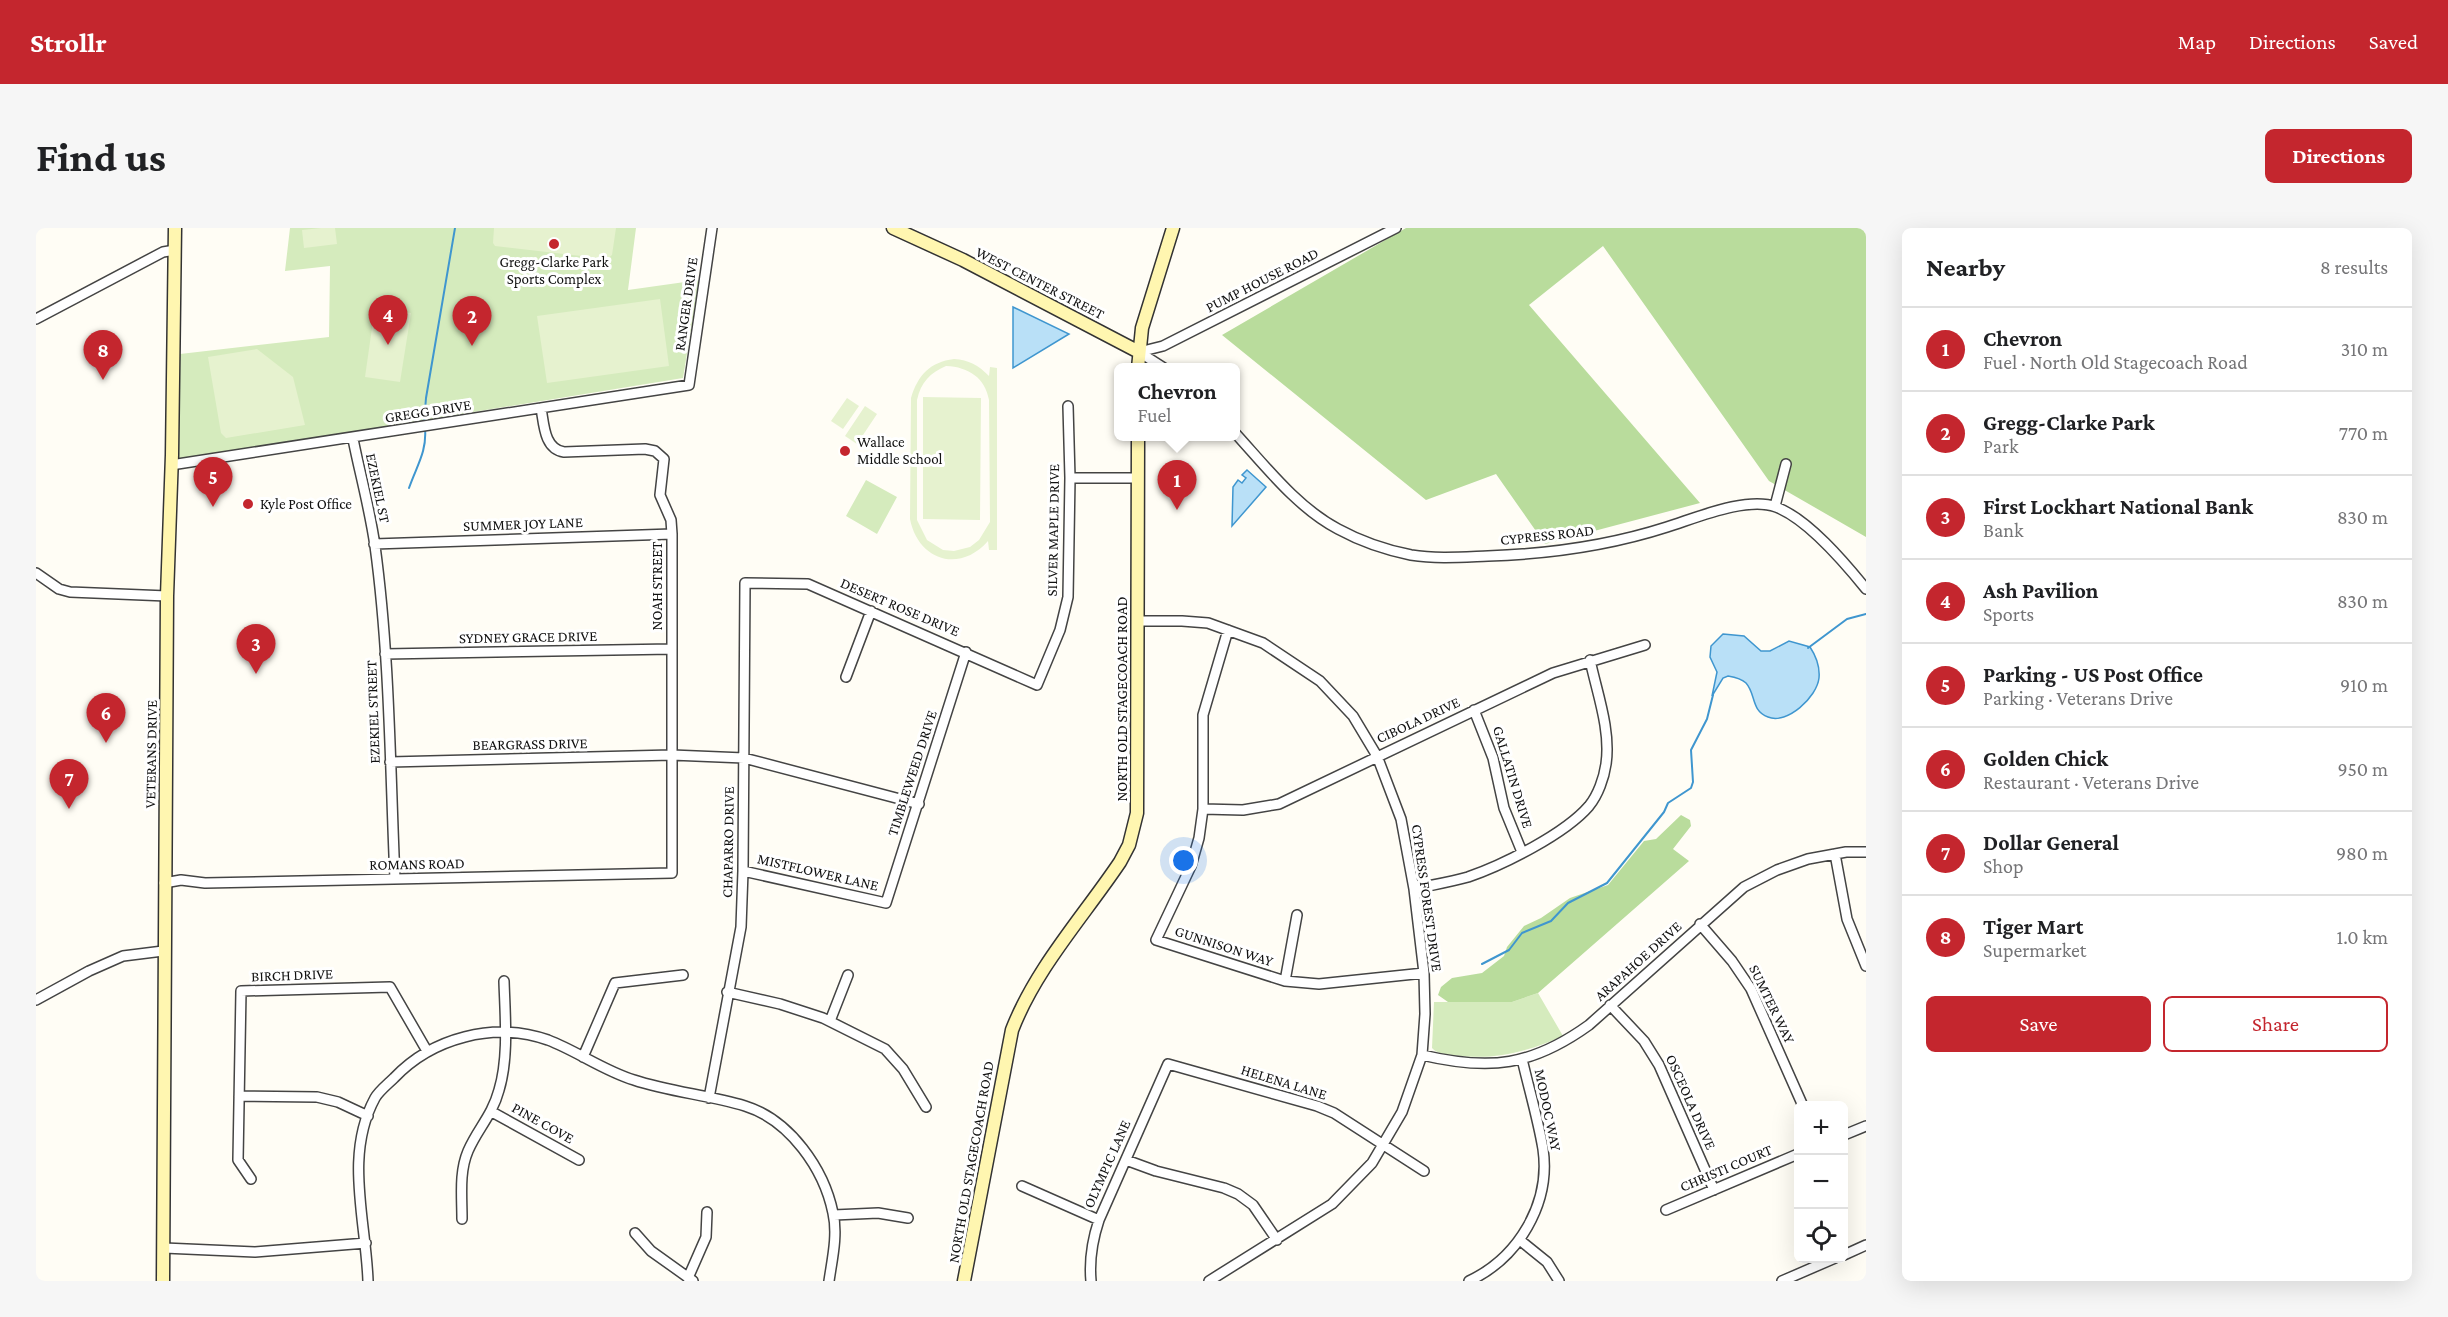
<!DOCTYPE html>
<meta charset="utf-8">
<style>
:root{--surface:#fff;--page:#f6f6f6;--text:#202124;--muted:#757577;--line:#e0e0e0;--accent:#c4262e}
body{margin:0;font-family:"Crimson Pro",serif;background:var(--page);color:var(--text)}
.controls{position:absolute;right:18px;bottom:18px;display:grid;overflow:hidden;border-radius:9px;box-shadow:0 6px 24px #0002}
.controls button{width:54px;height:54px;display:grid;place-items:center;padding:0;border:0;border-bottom:2px solid var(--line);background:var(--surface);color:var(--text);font:30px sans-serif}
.you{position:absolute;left:1148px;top:633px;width:21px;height:21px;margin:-15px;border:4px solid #fff;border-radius:50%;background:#1a73e8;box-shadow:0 0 0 9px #1a73e833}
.badge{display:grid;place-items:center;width:39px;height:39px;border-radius:50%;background:var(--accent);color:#fff;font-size:20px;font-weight:700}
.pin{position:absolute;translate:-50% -50px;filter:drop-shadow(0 2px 3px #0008)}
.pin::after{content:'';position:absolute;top:32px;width:21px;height:18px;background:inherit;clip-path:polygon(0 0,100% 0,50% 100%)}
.popup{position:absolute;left:1078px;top:135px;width:126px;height:78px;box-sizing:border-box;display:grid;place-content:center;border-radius:9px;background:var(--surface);filter:drop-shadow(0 2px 4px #0005);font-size:20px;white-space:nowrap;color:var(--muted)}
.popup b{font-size:22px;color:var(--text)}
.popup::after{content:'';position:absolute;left:50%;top:100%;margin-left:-12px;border:12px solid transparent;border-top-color:var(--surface)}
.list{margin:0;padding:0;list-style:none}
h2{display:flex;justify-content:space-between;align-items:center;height:78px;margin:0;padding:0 24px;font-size:26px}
h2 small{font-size:20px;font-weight:400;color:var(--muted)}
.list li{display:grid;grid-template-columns:39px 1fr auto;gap:18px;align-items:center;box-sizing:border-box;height:84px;padding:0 24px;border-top:2px solid var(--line)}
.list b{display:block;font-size:22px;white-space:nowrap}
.list p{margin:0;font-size:20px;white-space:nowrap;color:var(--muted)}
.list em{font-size:20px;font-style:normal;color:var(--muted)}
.actions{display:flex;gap:12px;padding:18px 24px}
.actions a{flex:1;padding:14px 0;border:2px solid var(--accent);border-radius:9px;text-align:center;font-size:21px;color:var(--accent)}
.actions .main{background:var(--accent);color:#fff}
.icon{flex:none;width:33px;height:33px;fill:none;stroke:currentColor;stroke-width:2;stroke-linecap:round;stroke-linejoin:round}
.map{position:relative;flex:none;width:1830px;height:1053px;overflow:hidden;border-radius:9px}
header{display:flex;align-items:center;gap:36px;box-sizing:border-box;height:84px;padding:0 30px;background:var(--accent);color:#fff}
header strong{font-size:28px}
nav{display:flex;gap:33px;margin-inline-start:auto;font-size:21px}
.intro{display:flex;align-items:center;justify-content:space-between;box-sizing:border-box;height:144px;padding:0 36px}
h1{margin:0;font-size:42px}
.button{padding:15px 27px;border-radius:9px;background:var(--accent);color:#fff;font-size:21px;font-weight:700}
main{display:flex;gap:36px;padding:0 36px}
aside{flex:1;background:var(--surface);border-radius:9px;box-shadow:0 6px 24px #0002}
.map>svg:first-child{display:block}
.green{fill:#d5ebbd}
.forest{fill:#b9dc9c}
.pitch{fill:#e6f2cf;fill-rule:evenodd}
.water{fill:#b9e0f7;stroke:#3f96cf;stroke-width:1.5}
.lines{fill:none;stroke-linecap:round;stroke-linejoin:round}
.stream{stroke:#3f96cf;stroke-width:2}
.street-casing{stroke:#444;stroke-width:12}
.secondary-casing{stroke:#333;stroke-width:15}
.street{stroke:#fff;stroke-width:9}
.secondary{stroke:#fff6b0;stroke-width:12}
.poi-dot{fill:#c4262e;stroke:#fff;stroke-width:2}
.labels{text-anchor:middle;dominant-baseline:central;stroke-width:6;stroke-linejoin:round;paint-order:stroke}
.poi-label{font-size:15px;fill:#111;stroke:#fff;text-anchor:start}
.street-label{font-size:15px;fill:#111;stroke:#fff}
</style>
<header>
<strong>Strollr</strong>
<nav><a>Map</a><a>Directions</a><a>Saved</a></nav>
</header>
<div class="intro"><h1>Find us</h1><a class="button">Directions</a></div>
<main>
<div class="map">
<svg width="1830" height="1053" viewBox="0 0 1830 1053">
<rect width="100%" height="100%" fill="#fffdf5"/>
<path class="green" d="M254,0h346l-8,62 71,-10 -16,98 -505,82 2,-106 149,-17 1,-71 -45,5z
M830,252l31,17 -20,37 -31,-18z
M1502,765l25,43c-36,16 -70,25 -110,19 -7,-1 -16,-1 -21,-7l2,-46h78z"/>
<path class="forest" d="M1370,0h460v309l-97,-56 -166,-235 -74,59 171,198 -155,41 -49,-70 -70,26 -204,-165z
M1645,587l9,5 1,6 -18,23 16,12 -151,132 -26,9h-64l-10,-7 3,-8 11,-9 30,-5 22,-17 3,-9 17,-21 17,-8 29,-20 38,-13 36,-44 12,-2z"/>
<path class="pitch" d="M285,0h14l2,16 -33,4 -2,-18z
M458,0h122l-4,27 -5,4 -112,-13 -2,-3z
M624,71l9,67 -122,17 -10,-67z
M339,79l36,6 -11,69 -35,-5z
M221,121l36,28 12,48 -79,13 -5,-5 -13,-76z
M918,131c15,1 24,6 35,17l1,-9 7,1v182h-8l-1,-9c-29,33 -70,19 -78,-22l1,-121c7,-23 19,-36 43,-39zM910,138c23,1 39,12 43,34l1,122 -11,18 -9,7 -16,4 -11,-1 -16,-10 -10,-20v-120c4,-18 13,-27 29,-34z
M887,169l58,1 -1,122 -57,-1z
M811,170l12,8 -16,23 -12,-8z
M829,178l12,8 -20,30 -12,-8z"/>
<path class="water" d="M977,79l56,27 -56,34z
M1211,242l19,17 -34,39 1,-39 5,-7 4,3 4,-5 -4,-3z
M1687,406l21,2 17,15h9l19,-10 21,6c6,9 10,20 9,31 -2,19 -32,47 -51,39 -17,-6 -12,-23 -22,-34 -4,-4 -12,-6 -18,-7l-5,2 -11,18 5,-24 -7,-15 1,-11z"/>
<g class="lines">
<path class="stream" d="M388,195l2,-25 29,-170
M373,260c8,-23 18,-36 16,-60
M1772,420l39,-29 19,-5
M1446,736l27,-14 13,-17 29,-12 17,-18 39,-20 57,-71 4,-9 23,-15 2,-6 -2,-32 16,-31 6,-24"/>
<defs>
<path id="street" d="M0,91l127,-67 12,-2
M1103,124l24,-6 233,-118
M1103,124l25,16
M1200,206c30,33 62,74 102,95 22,12 48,21 73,26 26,4 51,2 77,1 61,-2 120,-10 179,-29 29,-9 80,-31 109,-20 32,12 69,56 90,82
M317,211c7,35 17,71 22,107 15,110 15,222 20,333
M135,237l518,-80 23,-157
M1034,250h68
M1739,278l11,-42
M338,316l298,-10
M0,345l23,16 11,3 97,4
M1101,393h45l26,2 55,20 57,38 33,35 24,40 24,63 13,70 10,84 1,41 -3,41 -20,57 -30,51 -40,41 -123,77
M1192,402l-25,85v94l-4,29 -8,28 -35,74 129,41 34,3 105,-11
M349,426l287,-5
M810,449l25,-66
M1438,482l19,48 11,50 18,44
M354,534l282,-7 72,3 175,46
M1167,581l40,1 36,-6 274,-131 92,-28
M1799,626l12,65 19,47
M707,643l143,32 80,-251
M128,655l17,-3 24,3 467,-10v-339l-1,-14 -11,-25 4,-36 -9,-8 -10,-2 -81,3c-20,-3 -20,-28 -23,-44
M1378,661c18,-4 36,-7 54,-12 35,-12 97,-43 121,-71 9,-11 15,-28 17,-42 5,-34 -9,-71 -16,-104
M1664,696l32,37 19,28 52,117
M1249,753l12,-66
M691,764l53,12 43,14 62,31 18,20 23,38
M0,772l53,-29 34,-15 40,-5
M1574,777l34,36 15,24 55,125
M794,793l18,-46
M1386,827c68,16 110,11 167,-30l155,-138 33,-17 31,-11 38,-7h20
M547,829l32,-74 68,-8
M203,868l78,1 21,5 30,14
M673,870l32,-171 2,-56 2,-288 63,1 229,101 23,-55 8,-33 2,-119 -2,-72
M456,884l87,48
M1808,907l22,-9
M1090,932l30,11 68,17 14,6 15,11 24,35
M215,951l-13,-19 3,-169 149,-4 37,64
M986,958l77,34
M1630,982l132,-56
M798,987l44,-2 30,5
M426,991c0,-23 -3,-47 6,-68 10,-23 24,-35 31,-61 10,-33 6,-75 5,-109
M599,1005l16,18 42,30
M1485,1013l26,21 12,19
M128,1020l91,4 111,-9
M1808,1027l22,-10
M652,1050l18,-41 1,-25
M332,1053c-2,-61 -24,-126 7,-183 4,-7 13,-14 19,-20 38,-40 100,-57 154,-38 29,11 56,31 86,40 36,12 75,15 111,26 45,14 79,63 88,107 5,22 -1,47 -4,68
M1055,1053c-2,-22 1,-40 8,-61l69,-156 149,42 17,7 90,58
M1433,1053c49,-23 82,-77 74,-132 -5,-30 -14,-60 -21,-90
M1746,1053l53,-23"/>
<path id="secondary" d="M857,0l70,32 176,92
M1102,140l4,-40 31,-100
M127,1053l4,-685 5,-141 3,-227
M928,1053l48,-251c24,-62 71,-113 108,-168l9,-17 8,-32 1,-377"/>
</defs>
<use href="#street" class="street-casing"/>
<use href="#secondary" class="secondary-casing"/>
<use href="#street" class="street"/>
<use href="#secondary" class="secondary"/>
</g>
<g class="poi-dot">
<circle cx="518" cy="16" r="6"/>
<circle cx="809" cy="223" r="6"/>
<circle cx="212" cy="276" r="6"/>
</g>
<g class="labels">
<g class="poi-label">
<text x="518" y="34" text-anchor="middle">Gregg-Clarke Park<tspan x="518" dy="17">Sports Complex</tspan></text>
<text x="821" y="214">Wallace<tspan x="821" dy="17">Middle School</tspan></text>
<text x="224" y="276">Kyle Post Office</text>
</g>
<g class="street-label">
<text transform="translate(1226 52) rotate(-27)">PUMP HOUSE ROAD</text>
<text transform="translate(1004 55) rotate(27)">WEST CENTER STREET</text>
<text transform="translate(650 76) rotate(-82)">RANGER DRIVE</text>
<text transform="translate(392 183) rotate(-9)">GREGG DRIVE</text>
<text transform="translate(342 260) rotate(78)">EZEKIEL ST</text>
<text transform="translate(487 296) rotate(-2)">SUMMER JOY LANE</text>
<text transform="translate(1017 302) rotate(-89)">SILVER MAPLE DRIVE</text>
<text transform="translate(1511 307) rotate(-6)">CYPRESS ROAD</text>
<text transform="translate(621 358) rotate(-90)">NOAH STREET</text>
<text transform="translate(864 379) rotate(23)">DESERT ROSE DRIVE</text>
<text transform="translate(492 409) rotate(-1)">SYDNEY GRACE DRIVE</text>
<text transform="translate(1086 471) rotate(-90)">NORTH OLD STAGECOACH ROAD</text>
<text transform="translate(337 484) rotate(-92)">EZEKIEL STREET</text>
<text transform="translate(1382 492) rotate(-25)">CIBOLA DRIVE</text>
<text transform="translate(494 516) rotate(-1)">BEARGRASS DRIVE</text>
<text transform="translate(115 526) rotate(-89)">VETERANS DRIVE</text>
<text transform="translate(876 545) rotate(-72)">TIMBLEWEED DRIVE</text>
<text transform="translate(1477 549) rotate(73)">GALLATIN DRIVE</text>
<text transform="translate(692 614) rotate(-89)">CHAPARRO DRIVE</text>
<text transform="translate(381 636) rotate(-1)">ROMANS ROAD</text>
<text transform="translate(782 644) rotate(13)">MISTFLOWER LANE</text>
<text transform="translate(1391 670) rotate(82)">CYPRESS FOREST DRIVE</text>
<text transform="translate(1188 718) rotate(18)">GUNNISON WAY</text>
<text transform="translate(1602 733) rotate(-42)">ARAPAHOE DRIVE</text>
<text transform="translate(256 747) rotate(-2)">BIRCH DRIVE</text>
<text transform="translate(1736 776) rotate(64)">SUMTER WAY</text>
<text transform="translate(1248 854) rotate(17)">HELENA LANE</text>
<text transform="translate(1655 874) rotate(66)">OSCEOLA DRIVE</text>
<text transform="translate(1512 882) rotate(78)">MODOC WAY</text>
<text transform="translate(507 895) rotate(29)">PINE COVE</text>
<text transform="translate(935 934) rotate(-80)">NORTH OLD STAGECOACH ROAD</text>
<text transform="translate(1071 936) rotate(-66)">OLYMPIC LANE</text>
<text transform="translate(1690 940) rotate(-23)">CHRISTI COURT</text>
</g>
</g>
</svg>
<div class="controls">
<button>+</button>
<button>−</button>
<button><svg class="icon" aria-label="locate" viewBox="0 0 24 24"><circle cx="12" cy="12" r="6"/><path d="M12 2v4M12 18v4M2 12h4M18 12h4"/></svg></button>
</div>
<div class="you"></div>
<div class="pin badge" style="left:1141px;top:282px">1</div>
<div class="popup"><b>Chevron</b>Fuel</div>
<div class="pin badge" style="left:436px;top:118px">2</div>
<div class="pin badge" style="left:220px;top:446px">3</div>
<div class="pin badge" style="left:352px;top:117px">4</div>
<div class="pin badge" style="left:177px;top:279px">5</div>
<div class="pin badge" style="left:70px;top:515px">6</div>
<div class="pin badge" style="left:33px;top:581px">7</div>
<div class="pin badge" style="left:67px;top:152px">8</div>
</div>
<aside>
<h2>Nearby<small>8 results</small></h2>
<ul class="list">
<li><span class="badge">1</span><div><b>Chevron</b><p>Fuel · North Old Stagecoach Road</p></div><em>310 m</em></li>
<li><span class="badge">2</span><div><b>Gregg-Clarke Park</b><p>Park</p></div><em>770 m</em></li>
<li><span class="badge">3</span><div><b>First Lockhart National Bank</b><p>Bank</p></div><em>830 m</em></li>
<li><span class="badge">4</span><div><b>Ash Pavilion</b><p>Sports</p></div><em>830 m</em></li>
<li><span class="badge">5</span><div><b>Parking - US Post Office</b><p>Parking · Veterans Drive</p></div><em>910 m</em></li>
<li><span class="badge">6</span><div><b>Golden Chick</b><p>Restaurant · Veterans Drive</p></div><em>950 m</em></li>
<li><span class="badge">7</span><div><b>Dollar General</b><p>Shop</p></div><em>980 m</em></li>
<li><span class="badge">8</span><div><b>Tiger Mart</b><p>Supermarket</p></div><em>1.0 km</em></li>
</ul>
<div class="actions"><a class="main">Save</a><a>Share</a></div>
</aside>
</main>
